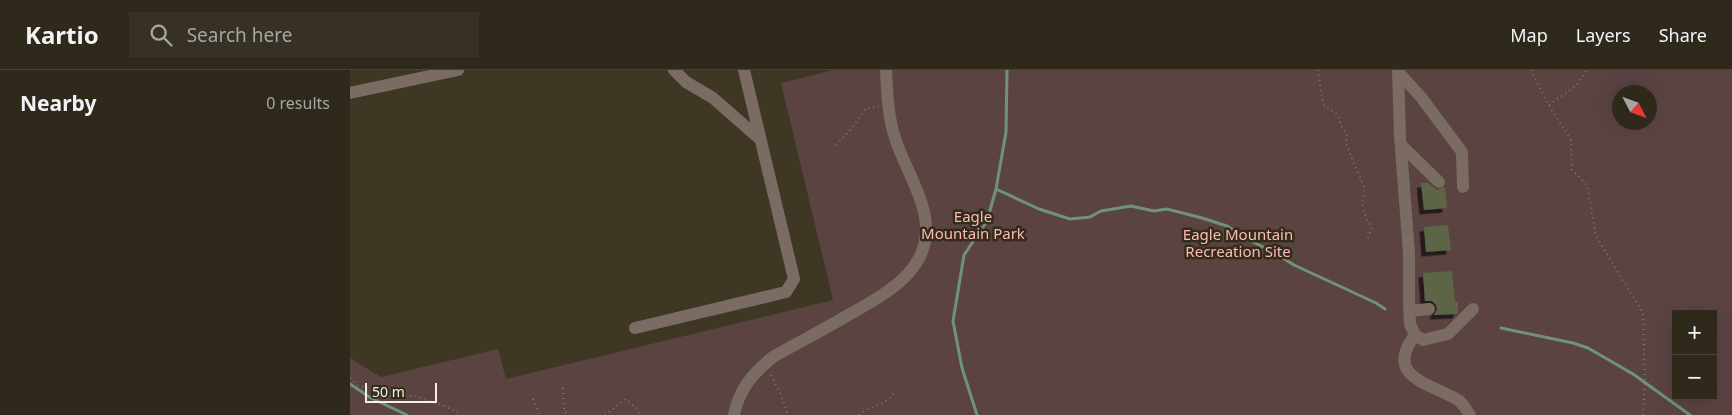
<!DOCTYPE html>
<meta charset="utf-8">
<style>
:root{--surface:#2e291b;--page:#363124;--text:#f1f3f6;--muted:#a7a6a3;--line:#49453a}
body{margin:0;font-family:"Noto Sans",sans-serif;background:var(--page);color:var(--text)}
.controls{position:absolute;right:15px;bottom:15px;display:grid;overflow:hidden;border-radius:0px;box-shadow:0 5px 20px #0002}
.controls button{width:45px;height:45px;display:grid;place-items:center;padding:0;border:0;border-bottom:1px solid var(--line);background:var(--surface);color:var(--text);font:25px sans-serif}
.compass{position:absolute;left:1262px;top:15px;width:45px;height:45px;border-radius:50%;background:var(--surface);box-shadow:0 5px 20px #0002;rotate:131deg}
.scale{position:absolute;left:15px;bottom:12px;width:72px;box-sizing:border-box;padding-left:5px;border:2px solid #f4f0e4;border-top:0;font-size:14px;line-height:18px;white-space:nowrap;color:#f4f0e4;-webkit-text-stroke:4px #332c1a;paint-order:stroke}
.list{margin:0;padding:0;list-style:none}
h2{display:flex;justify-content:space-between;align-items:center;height:65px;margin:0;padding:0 20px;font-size:21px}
h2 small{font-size:16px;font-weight:400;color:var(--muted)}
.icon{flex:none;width:28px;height:28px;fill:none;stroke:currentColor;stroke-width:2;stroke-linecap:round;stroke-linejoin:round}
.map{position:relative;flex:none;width:1382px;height:345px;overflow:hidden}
header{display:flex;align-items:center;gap:30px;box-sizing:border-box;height:70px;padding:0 25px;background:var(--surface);border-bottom:1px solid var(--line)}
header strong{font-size:24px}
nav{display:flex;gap:28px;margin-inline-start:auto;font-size:18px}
.search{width:350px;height:45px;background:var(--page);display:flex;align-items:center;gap:12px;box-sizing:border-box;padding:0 18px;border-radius:0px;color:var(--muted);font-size:19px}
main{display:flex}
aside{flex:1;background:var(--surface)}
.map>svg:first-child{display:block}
.green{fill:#5b4342;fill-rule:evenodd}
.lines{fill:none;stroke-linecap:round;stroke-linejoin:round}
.stream{stroke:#6f927d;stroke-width:3}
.building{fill:#5b6647;filter:url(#shadow)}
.path{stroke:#7e7868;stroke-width:2;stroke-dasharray:1 4;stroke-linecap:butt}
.minor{stroke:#7a6c63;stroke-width:12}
.labels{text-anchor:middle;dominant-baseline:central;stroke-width:5;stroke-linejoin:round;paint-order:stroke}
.park-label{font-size:15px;fill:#fdb9b5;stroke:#332c1a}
</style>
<header>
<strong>Kartio</strong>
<div class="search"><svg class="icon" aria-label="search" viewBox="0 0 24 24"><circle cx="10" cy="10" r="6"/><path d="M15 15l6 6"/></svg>Search here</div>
<nav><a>Map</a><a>Layers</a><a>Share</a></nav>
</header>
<main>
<aside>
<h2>Nearby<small>0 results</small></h2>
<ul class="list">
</ul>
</aside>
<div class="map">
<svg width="1382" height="345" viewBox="0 0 1382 345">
<defs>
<filter id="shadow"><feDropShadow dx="-4.5" dy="4.5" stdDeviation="0" flood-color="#0009"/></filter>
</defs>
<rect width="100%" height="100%" fill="#3d3724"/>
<path class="green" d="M483,0h899v345h-1382v-57l31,19 117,-28 8,30 327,-79 -52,-217zM1270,22h30v30h-30zM1326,244h37v82h-37z"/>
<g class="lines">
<path class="stream" d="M646,119l43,20 31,10 20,-2 11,-6 30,-5 23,5 13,-2 35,9 25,8 24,15 24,12 19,12 82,38 9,6
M1151,258l72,15 15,5 45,26 57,41
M0,314l21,14 36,17
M627,345l-15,-47 -9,-47 11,-66 23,-34 9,-32 10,-57 1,-62"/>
</g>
<path class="building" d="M1071,113h7l9,7 8,-3 2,21 -23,2z
M1098,155l3,25 -25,2 -2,-25z
M1102,201l3,31h3v11l-2,1 -22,1 3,-6 -1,-4 -4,-4h-7l-2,-28z"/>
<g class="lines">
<path class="path" d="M968,0l5,34 15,11 4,13 5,5 -1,11 19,45 -3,15 4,14 6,9 -5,13
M1181,0l15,31 25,39 1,30 15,15 9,51 47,77 2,70 -2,32
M1199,35l27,-19 11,-16
M486,75l18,-19 11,-17 14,-3
M421,305l9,18 8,22
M0,308l7,7 31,11h27l32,11 15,8
M213,318l1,23 4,4
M183,329l7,16
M255,345l21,-16 12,11 1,5
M509,345c10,-10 28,-9 35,-23"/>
<path class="minor" d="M324,0l12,12 27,16 48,42
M1048,0l2,66 9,117v46l1,25 5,11c-32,42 15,48 43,65 5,3 8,10 12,15
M1048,2l23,25 41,55 1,35
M0,23l108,-23
M1051,75l38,37
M1059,241l20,-2
M285,258l151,-36 8,-13 -50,-209
M1065,265l8,5 25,-6 25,-25
M384,345c5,-26 19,-42 39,-58 26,-15 52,-28 77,-43 39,-22 87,-47 74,-102 -6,-26 -21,-49 -29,-74 -7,-22 -8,-45 -9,-68"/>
</g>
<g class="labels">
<g class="park-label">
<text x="623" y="146">Eagle<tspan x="623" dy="17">Mountain Park</tspan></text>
<text x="888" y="164">Eagle Mountain<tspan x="888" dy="17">Recreation Site</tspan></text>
</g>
</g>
</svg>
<div class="controls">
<button>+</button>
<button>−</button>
</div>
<svg class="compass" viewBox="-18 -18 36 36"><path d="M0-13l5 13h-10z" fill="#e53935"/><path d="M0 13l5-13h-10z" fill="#a7a6a3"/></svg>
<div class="scale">50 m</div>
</div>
</main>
